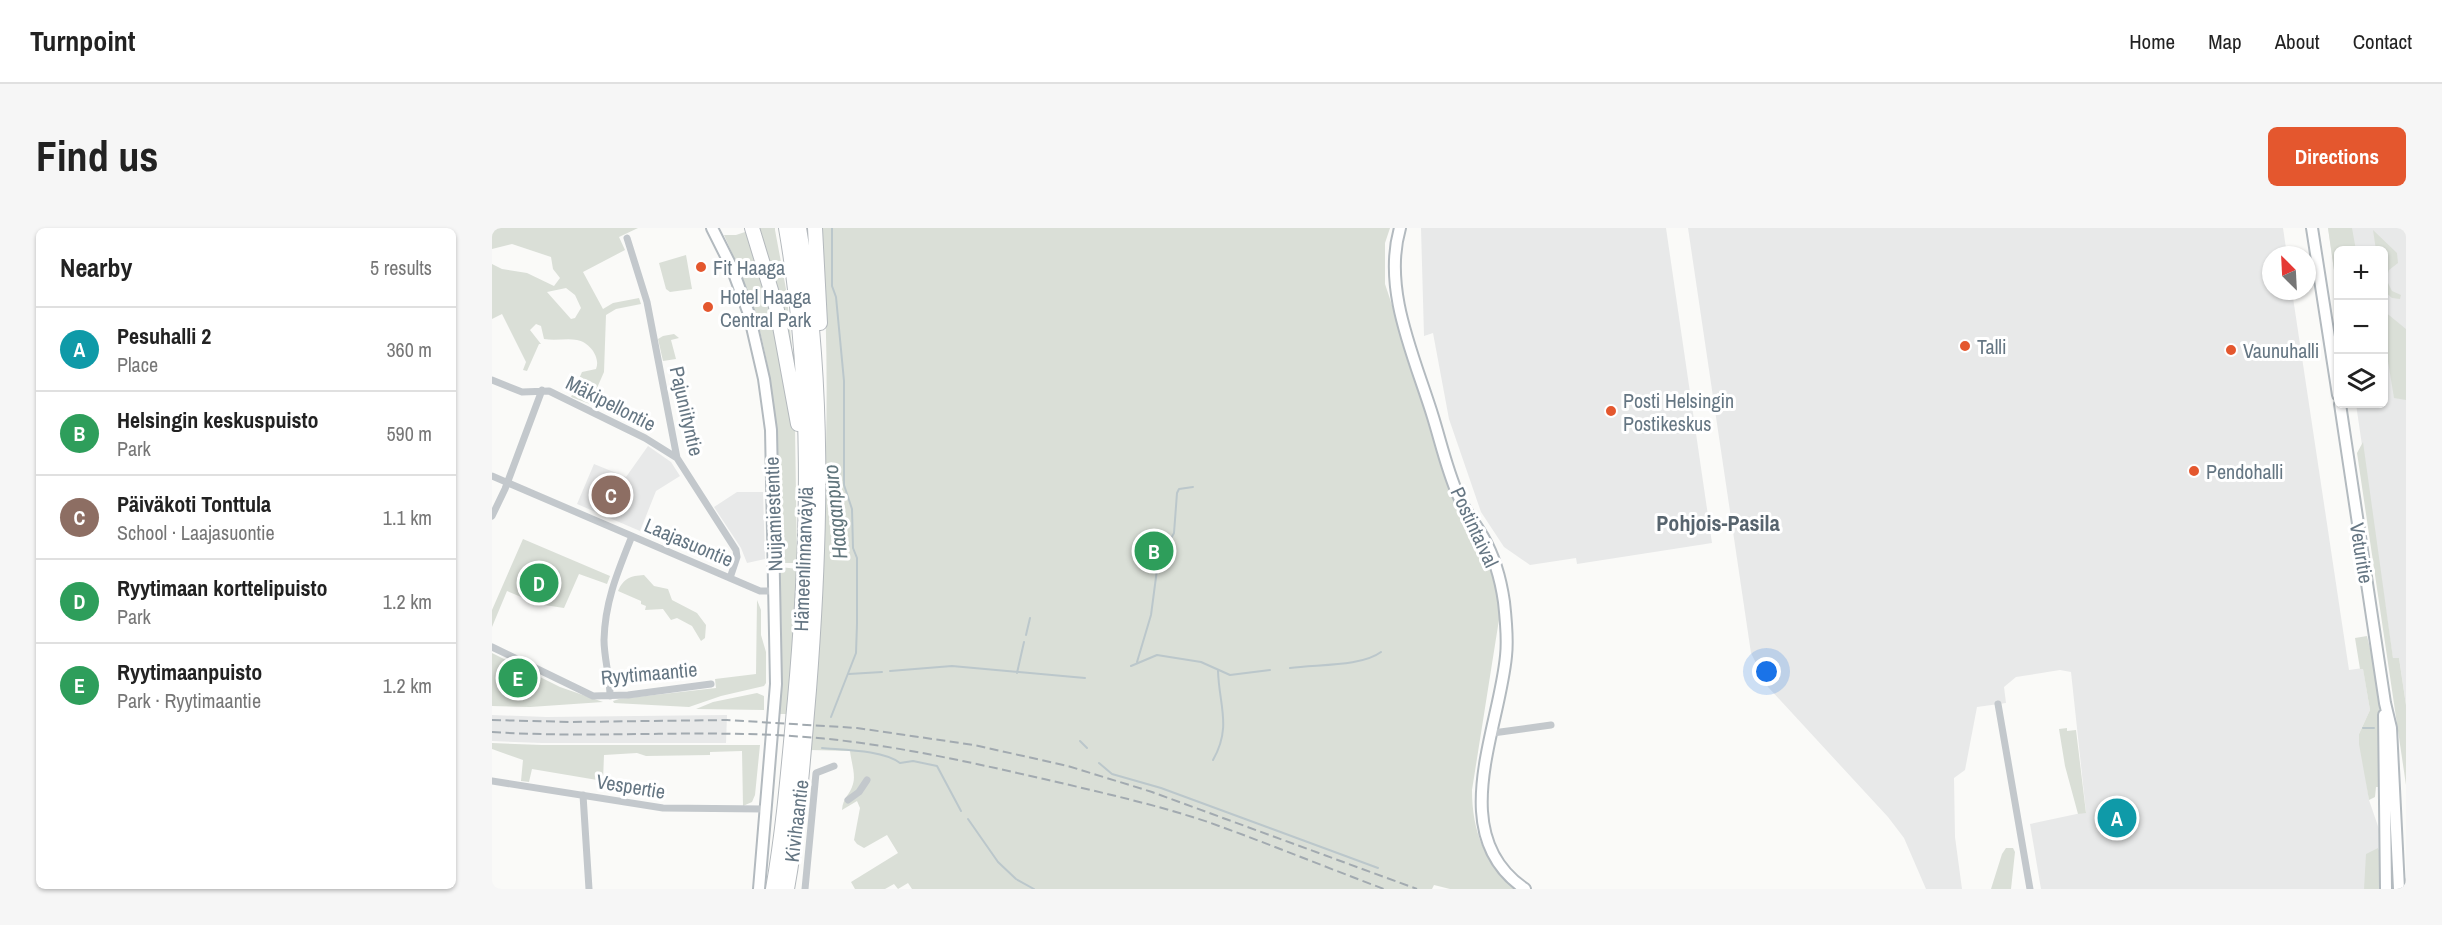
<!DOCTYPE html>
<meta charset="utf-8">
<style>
:root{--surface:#fff;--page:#f6f6f6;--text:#222;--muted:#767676;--line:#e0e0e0;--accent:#e4572e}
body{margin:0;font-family:"Archivo Narrow",sans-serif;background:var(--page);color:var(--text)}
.controls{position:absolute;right:18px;top:18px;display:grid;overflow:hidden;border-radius:9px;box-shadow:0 2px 4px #0004}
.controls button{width:54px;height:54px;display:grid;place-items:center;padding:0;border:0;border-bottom:2px solid var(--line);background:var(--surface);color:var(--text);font:30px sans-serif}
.compass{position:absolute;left:1770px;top:18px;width:54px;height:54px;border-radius:50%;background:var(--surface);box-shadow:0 2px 4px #0004;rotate:336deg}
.you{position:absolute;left:1275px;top:444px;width:21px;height:21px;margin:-15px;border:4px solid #fff;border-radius:50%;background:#1a73e8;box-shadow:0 0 0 9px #1a73e833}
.badge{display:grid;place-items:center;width:39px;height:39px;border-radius:50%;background:var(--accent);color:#fff;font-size:20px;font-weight:700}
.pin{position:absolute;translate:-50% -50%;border:3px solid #fff;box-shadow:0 2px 6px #0006}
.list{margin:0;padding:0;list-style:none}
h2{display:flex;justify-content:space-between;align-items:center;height:78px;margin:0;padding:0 24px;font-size:26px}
h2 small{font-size:20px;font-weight:400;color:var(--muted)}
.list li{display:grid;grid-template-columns:39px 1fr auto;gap:18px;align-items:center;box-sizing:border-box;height:84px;padding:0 24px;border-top:2px solid var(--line)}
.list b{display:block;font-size:22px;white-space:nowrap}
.list p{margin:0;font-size:20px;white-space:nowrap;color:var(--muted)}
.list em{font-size:20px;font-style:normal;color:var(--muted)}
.icon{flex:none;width:33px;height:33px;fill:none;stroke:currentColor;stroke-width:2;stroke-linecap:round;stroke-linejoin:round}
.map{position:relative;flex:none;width:1914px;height:661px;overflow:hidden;border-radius:9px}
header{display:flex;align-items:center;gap:36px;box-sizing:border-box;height:84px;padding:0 30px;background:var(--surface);border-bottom:2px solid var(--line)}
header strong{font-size:28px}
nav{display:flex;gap:33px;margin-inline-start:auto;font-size:21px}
.intro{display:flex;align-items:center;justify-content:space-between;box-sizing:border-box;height:144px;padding:0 36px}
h1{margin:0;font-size:42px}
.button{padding:15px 27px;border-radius:9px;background:var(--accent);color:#fff;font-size:21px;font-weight:700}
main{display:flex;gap:36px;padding:0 36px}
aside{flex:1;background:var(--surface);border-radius:9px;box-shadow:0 2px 4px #0004}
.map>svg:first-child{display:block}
.built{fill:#e8e9e9}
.green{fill:#dadfd7;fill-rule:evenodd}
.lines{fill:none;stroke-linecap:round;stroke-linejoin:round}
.stream{stroke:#bbc7cb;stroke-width:2}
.secondary-casing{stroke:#b3babf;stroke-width:14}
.highway-casing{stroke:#b4b9bd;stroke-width:16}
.street{stroke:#c3c8cc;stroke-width:7}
.secondary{stroke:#fff;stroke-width:10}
.highway{stroke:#fff;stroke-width:14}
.rail{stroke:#a2aab0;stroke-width:2;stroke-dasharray:9 4.5;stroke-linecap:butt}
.poi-dot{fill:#e4572e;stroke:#fff;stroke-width:2}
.labels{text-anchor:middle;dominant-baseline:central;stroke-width:6;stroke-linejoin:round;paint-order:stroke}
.poi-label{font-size:20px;fill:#657683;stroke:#fff;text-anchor:start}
.street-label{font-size:20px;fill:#657683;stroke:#fff}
.water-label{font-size:21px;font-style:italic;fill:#60757c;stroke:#fff}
.quarter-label{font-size:22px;font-weight:bold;fill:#57646e;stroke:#fff}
</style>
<header>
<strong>Turnpoint</strong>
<nav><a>Home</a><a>Map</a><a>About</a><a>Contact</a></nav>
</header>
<div class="intro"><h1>Find us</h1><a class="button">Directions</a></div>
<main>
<aside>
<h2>Nearby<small>5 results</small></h2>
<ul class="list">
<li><span class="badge" style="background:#0f9aa8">A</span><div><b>Pesuhalli 2</b><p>Place</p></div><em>360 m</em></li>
<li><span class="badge" style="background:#2e9e5b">B</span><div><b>Helsingin keskuspuisto</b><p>Park</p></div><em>590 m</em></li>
<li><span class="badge" style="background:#8d6e63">C</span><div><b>Päiväkoti Tonttula</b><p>School · Laajasuontie</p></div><em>1.1 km</em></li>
<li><span class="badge" style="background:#2e9e5b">D</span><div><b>Ryytimaan korttelipuisto</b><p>Park</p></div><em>1.2 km</em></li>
<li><span class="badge" style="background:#2e9e5b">E</span><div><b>Ryytimaanpuisto</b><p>Park · Ryytimaantie</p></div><em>1.2 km</em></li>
</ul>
</aside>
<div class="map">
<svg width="1914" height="661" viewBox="0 0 1914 661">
<rect width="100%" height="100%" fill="#fafaf8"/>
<path class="built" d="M929,0h245l46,315 -135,21 -1,-6 -46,7 -26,-18 -23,-35 -32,-93 -16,-86 -9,3z
M1196,0h595l4,27h-16v36h21l57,379 14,-2 7,42 -11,24 10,66 11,32 26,47v10h-3l-11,-15 -14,-26 -14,41h-323l-11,-65 56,-12 -15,-140 -11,-2 -44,7 -12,10 2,16 -29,4 -12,63 -11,8 1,59 7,52h-36l-22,-51 -16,-21 -120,-130 -17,-34z
M1836,0h78v477l-7,-47 -6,1 -37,-255h28v-154h-46v48z
M156,218l23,16 9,14 -24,15 -16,40 -63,-27 17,-40 32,13z
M245,264h26l2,67 -18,4 -6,-15 -27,-41z
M0,487l54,2 181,-2 -1,28h-184l-50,-2z"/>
<path class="green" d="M0,0h146l-19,9 6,13 -42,22 20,37 10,-6 26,-5 2,6 -25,5 -10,6 -2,57 -14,32 -19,-7 11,-25 14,-3c5,-12 -7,-27 -19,-29 -10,-2 -21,1 -33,-1l-3,-13 -5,-2 -6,6 11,14h-2l-12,27 -4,-1 3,-8 -24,-48 -10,5v-55l10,5 25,4 27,13 6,-8 -7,-9 -2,-12 -39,-13 -20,5zM74,60l9,7 6,13 -6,10 -4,1 -24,-27z
M265,0h18v2l11,59 11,107z
M329,0h569l-5,15v41l76,229 18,27 10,23 12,44 -29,183c0,41 13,74 43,99h-65l-16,-4 -2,4h-520l-4,-6 -10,6 -4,-5 -9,5h-30l-4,-7 47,-29 -11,-18 -23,13 -7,-4 -3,-4 6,-32 -3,-7 -15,9c1,-13 8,-15 11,-26 3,-9 -2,-23 -3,-33l-40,-1c12,-173 24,-348 11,-522z
M1836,0h24l4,22h-18v48z
M1881,2l24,23 1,10 -9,7 -3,9 6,12 9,4 -1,4 -8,-1 -8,-7v-41h-8z
M256,3l21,62 26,135 2,135h-16c2,-14 3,-28 -2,-41 -1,-69 -3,-138 -23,-205 -8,-28 -20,-55 -32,-82h12z
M194,27l6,34 -22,3 -4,-3 -7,-26z
M1892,83l22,18v71l-12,-2 -8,-49 -2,-2z
M182,106l5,4 -8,2 5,19 -13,2 -5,-22 5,-3z
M1871,214l30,216h6l7,47v80l-49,-332z
M31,311l87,37 -3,8 -28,-10 -15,34 -26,-4 -31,-13 -15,36v-17z
M288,339l18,2 -9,145h-10l3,-62z
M152,347l10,11 14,3 4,11 25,13 9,12 -1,13 -4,3 -9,-15 -15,-8 -6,2 -8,-11 -18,1 1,-4 -5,-2v-3l-23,-10c6,-13 12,-15 26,-16z
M265,372l4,10v25l5,17v31l-2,3 -43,10 -32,11 -75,-4 -1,-2 6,-2 97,-11 -1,-9 41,-5z
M1875,408l10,42 2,23 3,86h-6l-1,10 -6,3 -10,-56v-10l11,-24 -7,-41h-3l-5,-31z
M0,425l68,34 43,15 -73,5 -38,-1z
M265,465l7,3v14l-68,-1 17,-7z
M1575,500v3l9,-1 10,83 -8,1 -13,-48 -6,-37z
M0,515l50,2h218l-5,50 -3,7 -9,4 -1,-55 -32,1v3l-64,1 -9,-3 -33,2 -1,26 -71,-12 -3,13 -8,-1 2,-21 -31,-11z
M1514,620h7l2,4 -4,37h-20l11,-35z
M1886,620l3,6 2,35h-19l2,-35z"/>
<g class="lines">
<path class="stream" d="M534,407l4,-17
M645,434l14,-47 7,-53 16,-29 3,-40 2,-4 14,-2
M639,438l26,-11 44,7 29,13 40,-5
M798,440c26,-4 71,-1 91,-16
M398,443l62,-5 133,12
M525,445l7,-31
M357,446l33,-2
M339,489l25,-64 1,-29v-66l-4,-10 -1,-39 -8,-24v-104l-8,-84 -4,-11v-58
M1871,500h11
M588,513l7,7
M330,520c22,2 61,2 78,15l13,-2 24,5 24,45
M721,532c19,-33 6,-55 5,-89
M607,535l13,11 49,14 217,80
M476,591l30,43 18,17 18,10"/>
<defs>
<path id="secondary" d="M220,0l20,40 17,46 15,65 7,51 5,254 -17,205
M908,0c-18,62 15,130 33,189 8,26 14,53 25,78 6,15 17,28 25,42 11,19 18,44 21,65 2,18 4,37 2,54 -7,75 -61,179 19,233
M1820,0l26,167
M1848,176l45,299 6,25 8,161
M1892,487l2,174"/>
<path id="highway" d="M260,0l25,82 21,114
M323,0l5,95
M281,661c11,-62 16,-127 22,-190 14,-156 18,-315 -9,-471
M295,661c12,-66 16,-132 22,-199 12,-153 16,-310 -10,-462"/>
</defs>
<use href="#secondary" class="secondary-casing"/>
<use href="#highway" class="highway-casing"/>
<path class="street" d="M135,10l20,64 30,156 59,92 1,7 -7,21
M0,152l30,12 27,-1 96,47 32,20
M0,248l268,115h15
M0,288l13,-27 37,-99
M0,419l101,49 35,-1 83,-11
M118,468c0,-19 -6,-38 -6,-56 1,-39 14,-69 28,-104
M1506,476l32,185
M1001,505l58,-8
M0,553l171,27 104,1
M91,567l6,94
M356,572l11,-8 8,-12
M313,661l11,-116 18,-7"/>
<use href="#secondary" class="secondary"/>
<use href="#highway" class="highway"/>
<path class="rail" d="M0,492l80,2 155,-2 130,8 117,17 94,21 84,26 265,97
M0,504c109,7 217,-4 326,6 76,7 151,24 226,41 55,13 110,25 164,43 59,21 117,45 176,67"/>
</g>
<g class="poi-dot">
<circle cx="209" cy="39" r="6"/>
<circle cx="216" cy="79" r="6"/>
<circle cx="1473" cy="118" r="6"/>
<circle cx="1739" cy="122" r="6"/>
<circle cx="1119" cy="183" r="6"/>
<circle cx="1702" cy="243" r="6"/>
</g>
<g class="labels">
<g class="poi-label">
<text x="221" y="39">Fit Haaga</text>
<text x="228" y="68">Hotel Haaga<tspan x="228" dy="23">Central Park</tspan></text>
<text x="1485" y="118">Talli</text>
<text x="1751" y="122">Vaunuhalli</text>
<text x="1131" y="172">Posti Helsingin<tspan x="1131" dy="23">Postikeskus</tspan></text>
<text x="1714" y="243">Pendohalli</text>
</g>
<g class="street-label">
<text transform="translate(119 175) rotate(27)">Mäkipellontie</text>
<text transform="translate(195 183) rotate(77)">Pajuniityntie</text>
<text transform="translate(281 286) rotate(-92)">Nuijamiestentie</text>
<text transform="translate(983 299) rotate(65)">Postintaival</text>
<text transform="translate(197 314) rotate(23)">Laajasuontie</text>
<text transform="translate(1870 325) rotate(81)">Veturitie</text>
<text transform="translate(311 331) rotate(-88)">Hämeenlinnanväylä</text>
<text transform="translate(157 445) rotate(-5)">Ryytimaantie</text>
<text transform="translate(139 558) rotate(9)">Vespertie</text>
<text transform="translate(304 593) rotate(-83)">Kivihaantie</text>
</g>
<g class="water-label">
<text transform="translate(343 284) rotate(-96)">Haaganpuro</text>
</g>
<g class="quarter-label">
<text x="1226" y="295">Pohjois-Pasila</text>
</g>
</g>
</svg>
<div class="controls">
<button>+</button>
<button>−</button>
<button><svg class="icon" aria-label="layers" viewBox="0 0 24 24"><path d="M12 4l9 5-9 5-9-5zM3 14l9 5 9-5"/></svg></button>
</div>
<svg class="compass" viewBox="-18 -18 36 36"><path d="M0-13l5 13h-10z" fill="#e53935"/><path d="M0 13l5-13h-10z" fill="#767676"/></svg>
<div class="you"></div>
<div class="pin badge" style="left:1625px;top:590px;background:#0f9aa8">A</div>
<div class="pin badge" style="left:662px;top:323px;background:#2e9e5b">B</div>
<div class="pin badge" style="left:119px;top:267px;background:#8d6e63">C</div>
<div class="pin badge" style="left:47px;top:355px;background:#2e9e5b">D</div>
<div class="pin badge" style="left:26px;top:450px;background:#2e9e5b">E</div>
</div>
</main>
